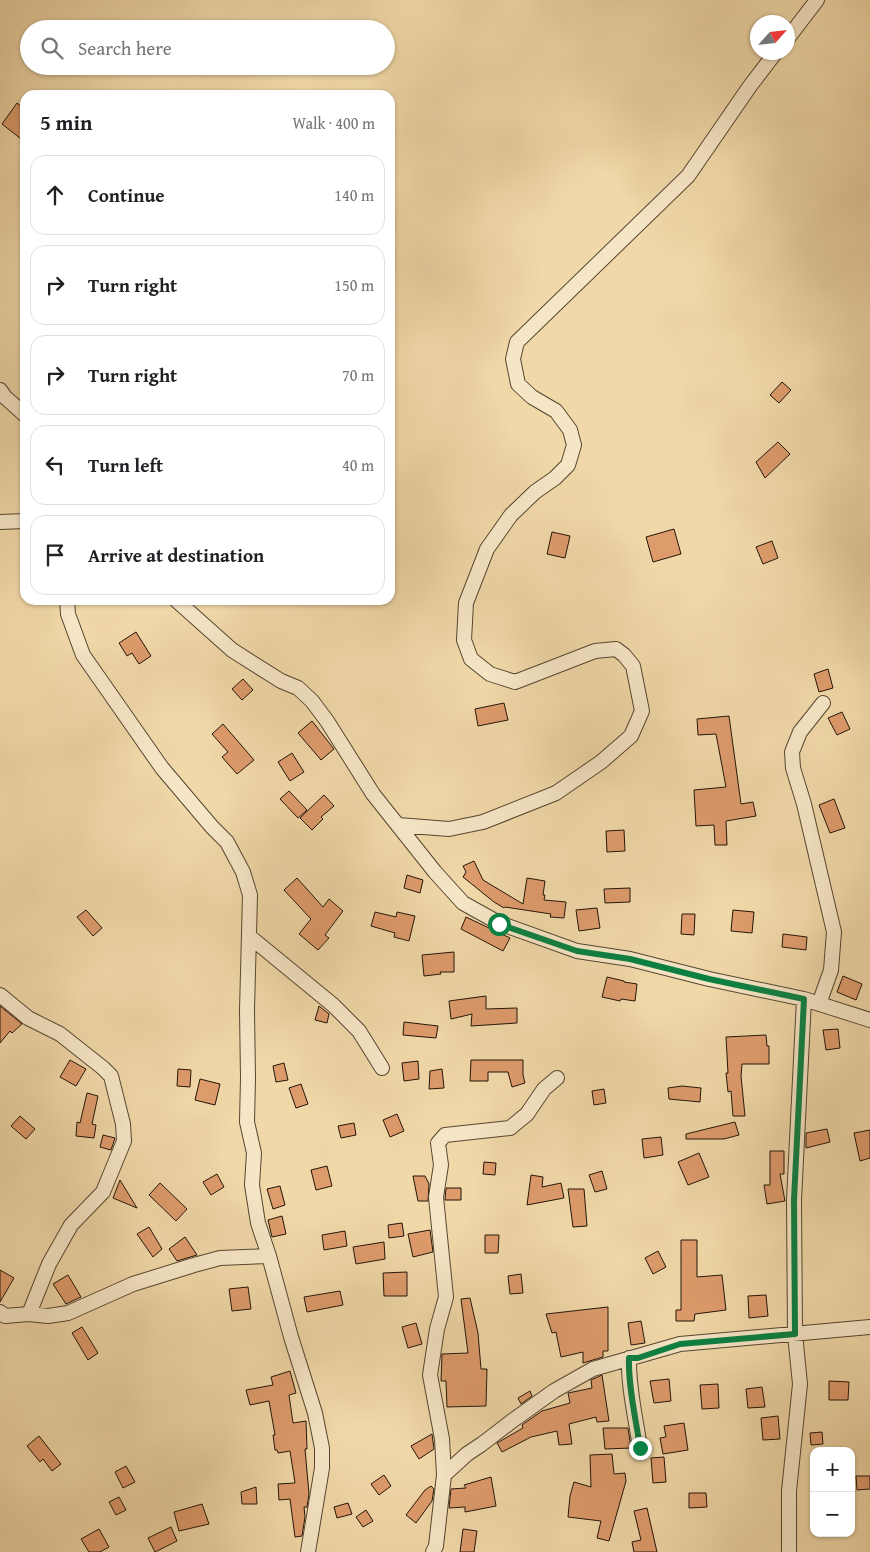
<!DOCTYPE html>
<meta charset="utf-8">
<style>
:root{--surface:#fff;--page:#f2f2f2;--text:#202124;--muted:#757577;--line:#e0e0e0}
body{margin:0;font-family:"Gentium Book Plus",serif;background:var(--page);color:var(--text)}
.controls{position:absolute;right:15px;bottom:15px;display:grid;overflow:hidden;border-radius:10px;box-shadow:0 1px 4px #0004}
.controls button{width:45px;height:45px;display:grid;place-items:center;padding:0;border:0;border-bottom:1px solid var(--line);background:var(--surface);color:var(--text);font:25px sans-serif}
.compass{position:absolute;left:750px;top:15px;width:45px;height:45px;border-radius:50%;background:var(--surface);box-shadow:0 1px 4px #0004;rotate:63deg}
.stop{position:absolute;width:15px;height:15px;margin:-11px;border:4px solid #0b8043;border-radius:50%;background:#fff}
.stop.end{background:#0b8043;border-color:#fff;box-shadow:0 1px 5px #0008}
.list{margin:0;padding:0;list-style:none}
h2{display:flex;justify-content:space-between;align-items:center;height:65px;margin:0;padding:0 20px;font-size:21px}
h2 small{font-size:16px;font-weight:400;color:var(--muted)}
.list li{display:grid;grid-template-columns:32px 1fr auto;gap:15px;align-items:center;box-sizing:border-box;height:80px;margin:0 10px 10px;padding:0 10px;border:1px solid var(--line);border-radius:15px}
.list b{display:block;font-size:19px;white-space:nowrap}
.list em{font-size:16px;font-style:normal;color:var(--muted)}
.icon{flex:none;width:28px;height:28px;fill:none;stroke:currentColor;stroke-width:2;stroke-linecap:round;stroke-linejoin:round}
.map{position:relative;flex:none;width:870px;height:1552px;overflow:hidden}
.search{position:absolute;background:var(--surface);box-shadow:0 1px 4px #0004;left:20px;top:20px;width:375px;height:55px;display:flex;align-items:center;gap:12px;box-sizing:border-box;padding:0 18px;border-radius:28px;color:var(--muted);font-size:19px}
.panel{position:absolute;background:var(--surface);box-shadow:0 1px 4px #0004;left:20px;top:90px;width:375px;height:515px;border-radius:15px}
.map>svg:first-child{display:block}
.building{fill:#de9b6c;stroke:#221509}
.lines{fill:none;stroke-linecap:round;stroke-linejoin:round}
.street-casing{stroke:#564631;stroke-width:16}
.street{stroke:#f6e6c6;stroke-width:14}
.route{stroke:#0b8043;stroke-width:6}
</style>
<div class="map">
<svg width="870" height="1552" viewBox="0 0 870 1552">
<rect width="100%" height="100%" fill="#f1d8a8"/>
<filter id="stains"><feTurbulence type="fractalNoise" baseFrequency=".004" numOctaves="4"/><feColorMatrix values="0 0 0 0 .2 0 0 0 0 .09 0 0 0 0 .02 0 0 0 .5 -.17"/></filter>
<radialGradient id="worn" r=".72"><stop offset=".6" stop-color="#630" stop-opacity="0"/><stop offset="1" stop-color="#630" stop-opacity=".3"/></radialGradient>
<path class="building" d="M17,103l8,6v33l-23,-18z
M782,382l9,8 -12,13 -9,-8z
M778,442l12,12 -25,24 -9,-16z
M674,529l7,25 -28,8 -7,-25z
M552,532l18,4 -5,22 -18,-4z
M772,541l6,17 -15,6 -7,-17z
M136,632l15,24 -12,8 -7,-11 -5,3 -8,-13z
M828,669l5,19 -14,4 -5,-18z
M243,679l10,11 -11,10 -10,-11z
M504,703l4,17 -30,6 -3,-17z
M842,712l8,17 -13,6 -9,-17z
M729,716l12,88 12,-2 3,14 -30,5 1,24h-12l-1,-20 -18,1 -2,-36 32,-3 -10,-53 -18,1 -1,-16z
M312,721l22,28 -13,11 -23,-27z
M223,724l31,36 -17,14 -15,-17 6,-5 -16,-18z
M292,753l12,19 -14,9 -12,-19z
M289,791l18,19 -9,8 -18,-19z
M324,795l10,11 -13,11 2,2 -11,11 -12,-12z
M834,799l11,29 -15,5 -11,-28z
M624,830l1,21 -18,1 -1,-21z
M474,861l9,19 40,24 4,-26 18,3 -2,14h2l-1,5 22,2 -2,16 -14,-1 1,-3 -46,-7 -1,1 -10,-6 -31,-25 3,-5 -3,-6z
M407,875l16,5 -3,13 -16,-5z
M297,878l26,29 6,-8 14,12 -18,24 4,3 -11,12 -19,-16 12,-15 -27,-29z
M630,888v14l-25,1 -1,-14z
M597,908l3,20 -21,3 -3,-21z
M86,910l16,18 -9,8 -16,-19z
M733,910l21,2 -2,21 -21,-2z
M375,912l21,5 1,-5 18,4 -6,25 -15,-4 1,-4 -24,-7z
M682,914h13l-1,21 -13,-1z
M466,917l44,21 -7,13 -42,-22z
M783,934l24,3 -1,13 -24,-3z
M454,952v20h-14l1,2 -17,2 -2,-21z
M843,976l19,8 -6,16 -19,-8z
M607,977l17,4v1l13,2 -2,17 -14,-2 -1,2 -18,-4z
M486,996v13l31,-1v15l-46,3 1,-12 -21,5 -2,-18z
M0,1006l22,18 -10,9 -2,-2 -10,12z
M319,1006l10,8 -2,9 -12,-3z
M404,1022l34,4 -2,12 -33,-3z
M838,1029l2,19 -14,2 -3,-20z
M766,1035l1,11h2v18h-27l-1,12 4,40h-12l-2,-25 -3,1 -2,-19h2l-2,-36z
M70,1060l16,9 -10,17 -16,-9z
M471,1060h52v15l2,8 -13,4 -4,-15h-20v9h-18z
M418,1061l1,18 -15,2 -2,-18z
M284,1063l4,17 -12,2 -3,-16z
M178,1069l13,1 -1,17 -13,-1z
M442,1069l2,19 -15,1 1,-18z
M200,1079l20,5 -5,21 -20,-5z
M301,1084l7,20 -12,4 -7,-20z
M682,1086l19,2 -1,14 -31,-3 -1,-11z
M604,1089l2,14 -12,2 -2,-14z
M87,1093l11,3 -6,28 4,1 -2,13 -18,-2 1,-14 3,1z
M397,1114l7,17 -14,6 -7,-17z
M20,1116l15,13 -9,10 -15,-13z
M735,1122l4,13 -15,4h-38v-5z
M354,1123l2,12 -15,3 -3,-12z
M827,1129l3,13 -24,6v-15z
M870,1130v28l-10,3 -6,-28z
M103,1135l12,3 -4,12 -11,-3z
M661,1137l2,18 -19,3 -2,-19z
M770,1151h14v23h-4l5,27 -18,3 -3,-19h6z
M699,1153l10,24 -21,8 -10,-23z
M484,1162l12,1 -1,12 -12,-1z
M327,1166l5,20 -16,4 -5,-20z
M602,1171l5,18 -12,3 -6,-17z
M217,1174l7,13 -13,8 -8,-13z
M531,1175l12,2 -1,10 19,-4 3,15 -37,7z
M413,1176h12l4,8 -1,17h-10z
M120,1180l17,28 -24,-10z
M160,1183l27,26 -11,12 -27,-26z
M280,1186l5,19 -12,4 -6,-20z
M446,1188h15v12h-16z
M568,1189h16l3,37 -14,1z
M282,1216l4,18 -14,3 -4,-17z
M402,1223l2,13 -15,2 -1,-13z
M149,1227l13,22 -9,8 -16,-23z
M430,1230l3,22 -20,5 -5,-23z
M345,1231l2,15 -23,4 -2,-15z
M485,1235h14l-1,18h-13z
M185,1237l12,18 -20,6 -8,-12z
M681,1240h16v37l25,-2 4,35 -31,4 -1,7h-18v-11h5z
M384,1242l1,17 -29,5 -3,-17z
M658,1251l8,16 -13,7 -8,-16z
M0,1270l14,8 -14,24z
M407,1272v24h-23l-1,-23z
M521,1274l2,19 -13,1 -2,-18z
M68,1275l13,22 -15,7 -13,-20z
M248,1287l3,22 -19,2 -3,-22z
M340,1291l3,14 -36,7 -3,-15z
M766,1295l2,21 -19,2 -1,-22z
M470,1298l8,35 3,36h6l-1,37 -39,1 -1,-26h-5l1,-27 26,-1 -7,-54z
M608,1307v44h-5v6l-20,6v-11l-22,5 -5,-25 -4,1 -6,-19z
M641,1321l4,22 -14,2 -3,-22z
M416,1323l6,21 -14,4 -6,-21z
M82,1327l16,26 -10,7 -16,-27z
M290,1371l6,22 -7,2 4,28 13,-2 1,28h-2l4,45 -2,13h-3l1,10 -3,19 -7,1 -5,-38 -11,1 -1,-16 17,-1 -5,-32 -12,2 -1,-3h-2l-2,-15h2l-6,-34 -19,4 -4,-15 27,-5 -2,-8z
M602,1375l7,46 -12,1 -1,-5 -27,7 3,20 -13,1 -2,-14 -26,6 -29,15 -5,-9 26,-15 -1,-3 20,-14 28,-8 -2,-10 24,-5 -1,-8z
M669,1379l2,22 -17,2 -4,-22z
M829,1381l20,1 -1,18h-19z
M718,1384l1,24 -17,1 -2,-24z
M762,1387l3,20 -17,1 -2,-19z
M530,1391l2,5 -11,8 -3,-6z
M778,1416l2,23 -17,1 -2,-22z
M684,1423l4,27 -25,4 -3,-16 6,-1 -2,-11z
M603,1428h25l3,20 -26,1z
M822,1432l1,12 -12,1 -1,-12z
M432,1434l2,15 -15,10 -8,-13z
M39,1436l22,28 -9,7 -9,-12 -3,3 -13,-16z
M612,1454l2,20 11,-1 1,8 -17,60 -12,-3 4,-17 -33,-4 2,-21 4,-14 17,5 -1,-32z
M664,1457l2,25 -13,1 -2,-25z
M126,1466l9,16 -12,6 -8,-16z
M384,1475l7,11 -12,9 -8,-11z
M856,1476h14v13l-13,1z
M491,1477l5,29 -31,6v-5l-16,1 2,-19 15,-1 -2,-3z
M431,1486l3,3 -2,12 -16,22 -10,-8 19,-25z
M256,1487l1,17h-15l-1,-12z
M689,1493h17l1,14 -18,1z
M119,1497l7,13 -10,5 -7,-13z
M348,1503l4,11 -15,4 -3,-11z
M202,1504l7,20 -30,7 -5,-19z
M647,1508l10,44h-23l-2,-10 9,-2 -7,-29z
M366,1510l7,11 -10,6 -7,-10z
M171,1527l6,14 -22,11 -7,-14z
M99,1529l10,18 -9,5h-11l-8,-13z
M463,1529l14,2 -3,21h-14z"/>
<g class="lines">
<defs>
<path id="street" d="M788,38l29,-38
M0,390l5,7 20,18
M0,522l25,-1
M67,600l1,14 15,41 79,113 50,59 15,15 16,30 7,23 -3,115 1,68 -1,44 7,31 -2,32 6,38 11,33 22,81 24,76 7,35v20l-14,84
M176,600l56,50 49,31 17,7 14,13 15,20 46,73 62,78 28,31 36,20 78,28 53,8 79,20 95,20 66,21
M398,825l51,4 34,-7 73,-29 45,-31 30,-26 11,-25 -9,-45 -9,-11 -8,-6 -21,2 -80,31 -25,-8 -19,-15 -7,-19 2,-37 21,-54 24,-34 24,-23 20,-14 13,-13 6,-20 -4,-15 -14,-19 -24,-14 -14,-13 -5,-25 4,-17 171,-166 62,-90 26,-34
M250,937l83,68 26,26 23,37
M0,995l28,23 32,16 43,34 8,8 12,48 1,17 -21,51 -32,33 -22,39 -20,50
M819,1004l12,-34 3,-38 -30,-128 -11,-36 -1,-16 8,-20 23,-29
M0,1312l5,4 24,-2 19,2 20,-3 65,-29 61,-19 26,-7 49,-2
M629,1358c-1,29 7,61 11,90
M444,1475l23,-21 15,-10 30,-23 42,-30 39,-22 87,-25 190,-17
M433,1552l3,-6 8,-71 -2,-36 -12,-64 7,-46 9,-32 -10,-100 5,-32 -3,-22 7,-8 65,-7 17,-14 17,-25 13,-11
M789,1552v-61l11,-107 -5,-50 -1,-134 10,-201"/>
</defs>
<use href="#street" class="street-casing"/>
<use href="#street" class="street"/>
</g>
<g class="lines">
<path class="route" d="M499,924l78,27 53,8 79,20 95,20 -10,201 1,134 -115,10 -42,14h-9c-1,29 7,61 11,90"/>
</g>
<rect width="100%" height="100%" filter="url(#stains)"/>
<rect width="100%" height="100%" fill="url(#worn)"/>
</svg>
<div class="controls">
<button>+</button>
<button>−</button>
</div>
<svg class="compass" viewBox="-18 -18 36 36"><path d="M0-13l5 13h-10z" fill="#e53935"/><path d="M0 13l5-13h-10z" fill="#757577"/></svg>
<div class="stop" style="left:499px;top:924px"></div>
<div class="stop end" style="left:640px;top:1448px"></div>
<div class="search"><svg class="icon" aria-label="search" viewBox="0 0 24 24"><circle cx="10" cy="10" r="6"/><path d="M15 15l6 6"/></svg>Search here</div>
<section class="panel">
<h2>5 min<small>Walk · 400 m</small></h2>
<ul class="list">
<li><svg class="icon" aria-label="ahead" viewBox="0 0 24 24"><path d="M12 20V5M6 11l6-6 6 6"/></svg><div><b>Continue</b></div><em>140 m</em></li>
<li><svg class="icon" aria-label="right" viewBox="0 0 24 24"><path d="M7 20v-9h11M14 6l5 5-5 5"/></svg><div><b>Turn right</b></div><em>150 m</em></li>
<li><svg class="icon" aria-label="right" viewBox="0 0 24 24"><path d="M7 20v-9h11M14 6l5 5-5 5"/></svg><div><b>Turn right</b></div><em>70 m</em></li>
<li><svg class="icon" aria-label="left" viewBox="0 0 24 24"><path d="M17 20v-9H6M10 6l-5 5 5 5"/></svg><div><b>Turn left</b></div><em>40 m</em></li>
<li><svg class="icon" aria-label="arrive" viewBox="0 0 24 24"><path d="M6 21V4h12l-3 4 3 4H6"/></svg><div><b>Arrive at destination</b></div></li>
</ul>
</section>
</div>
